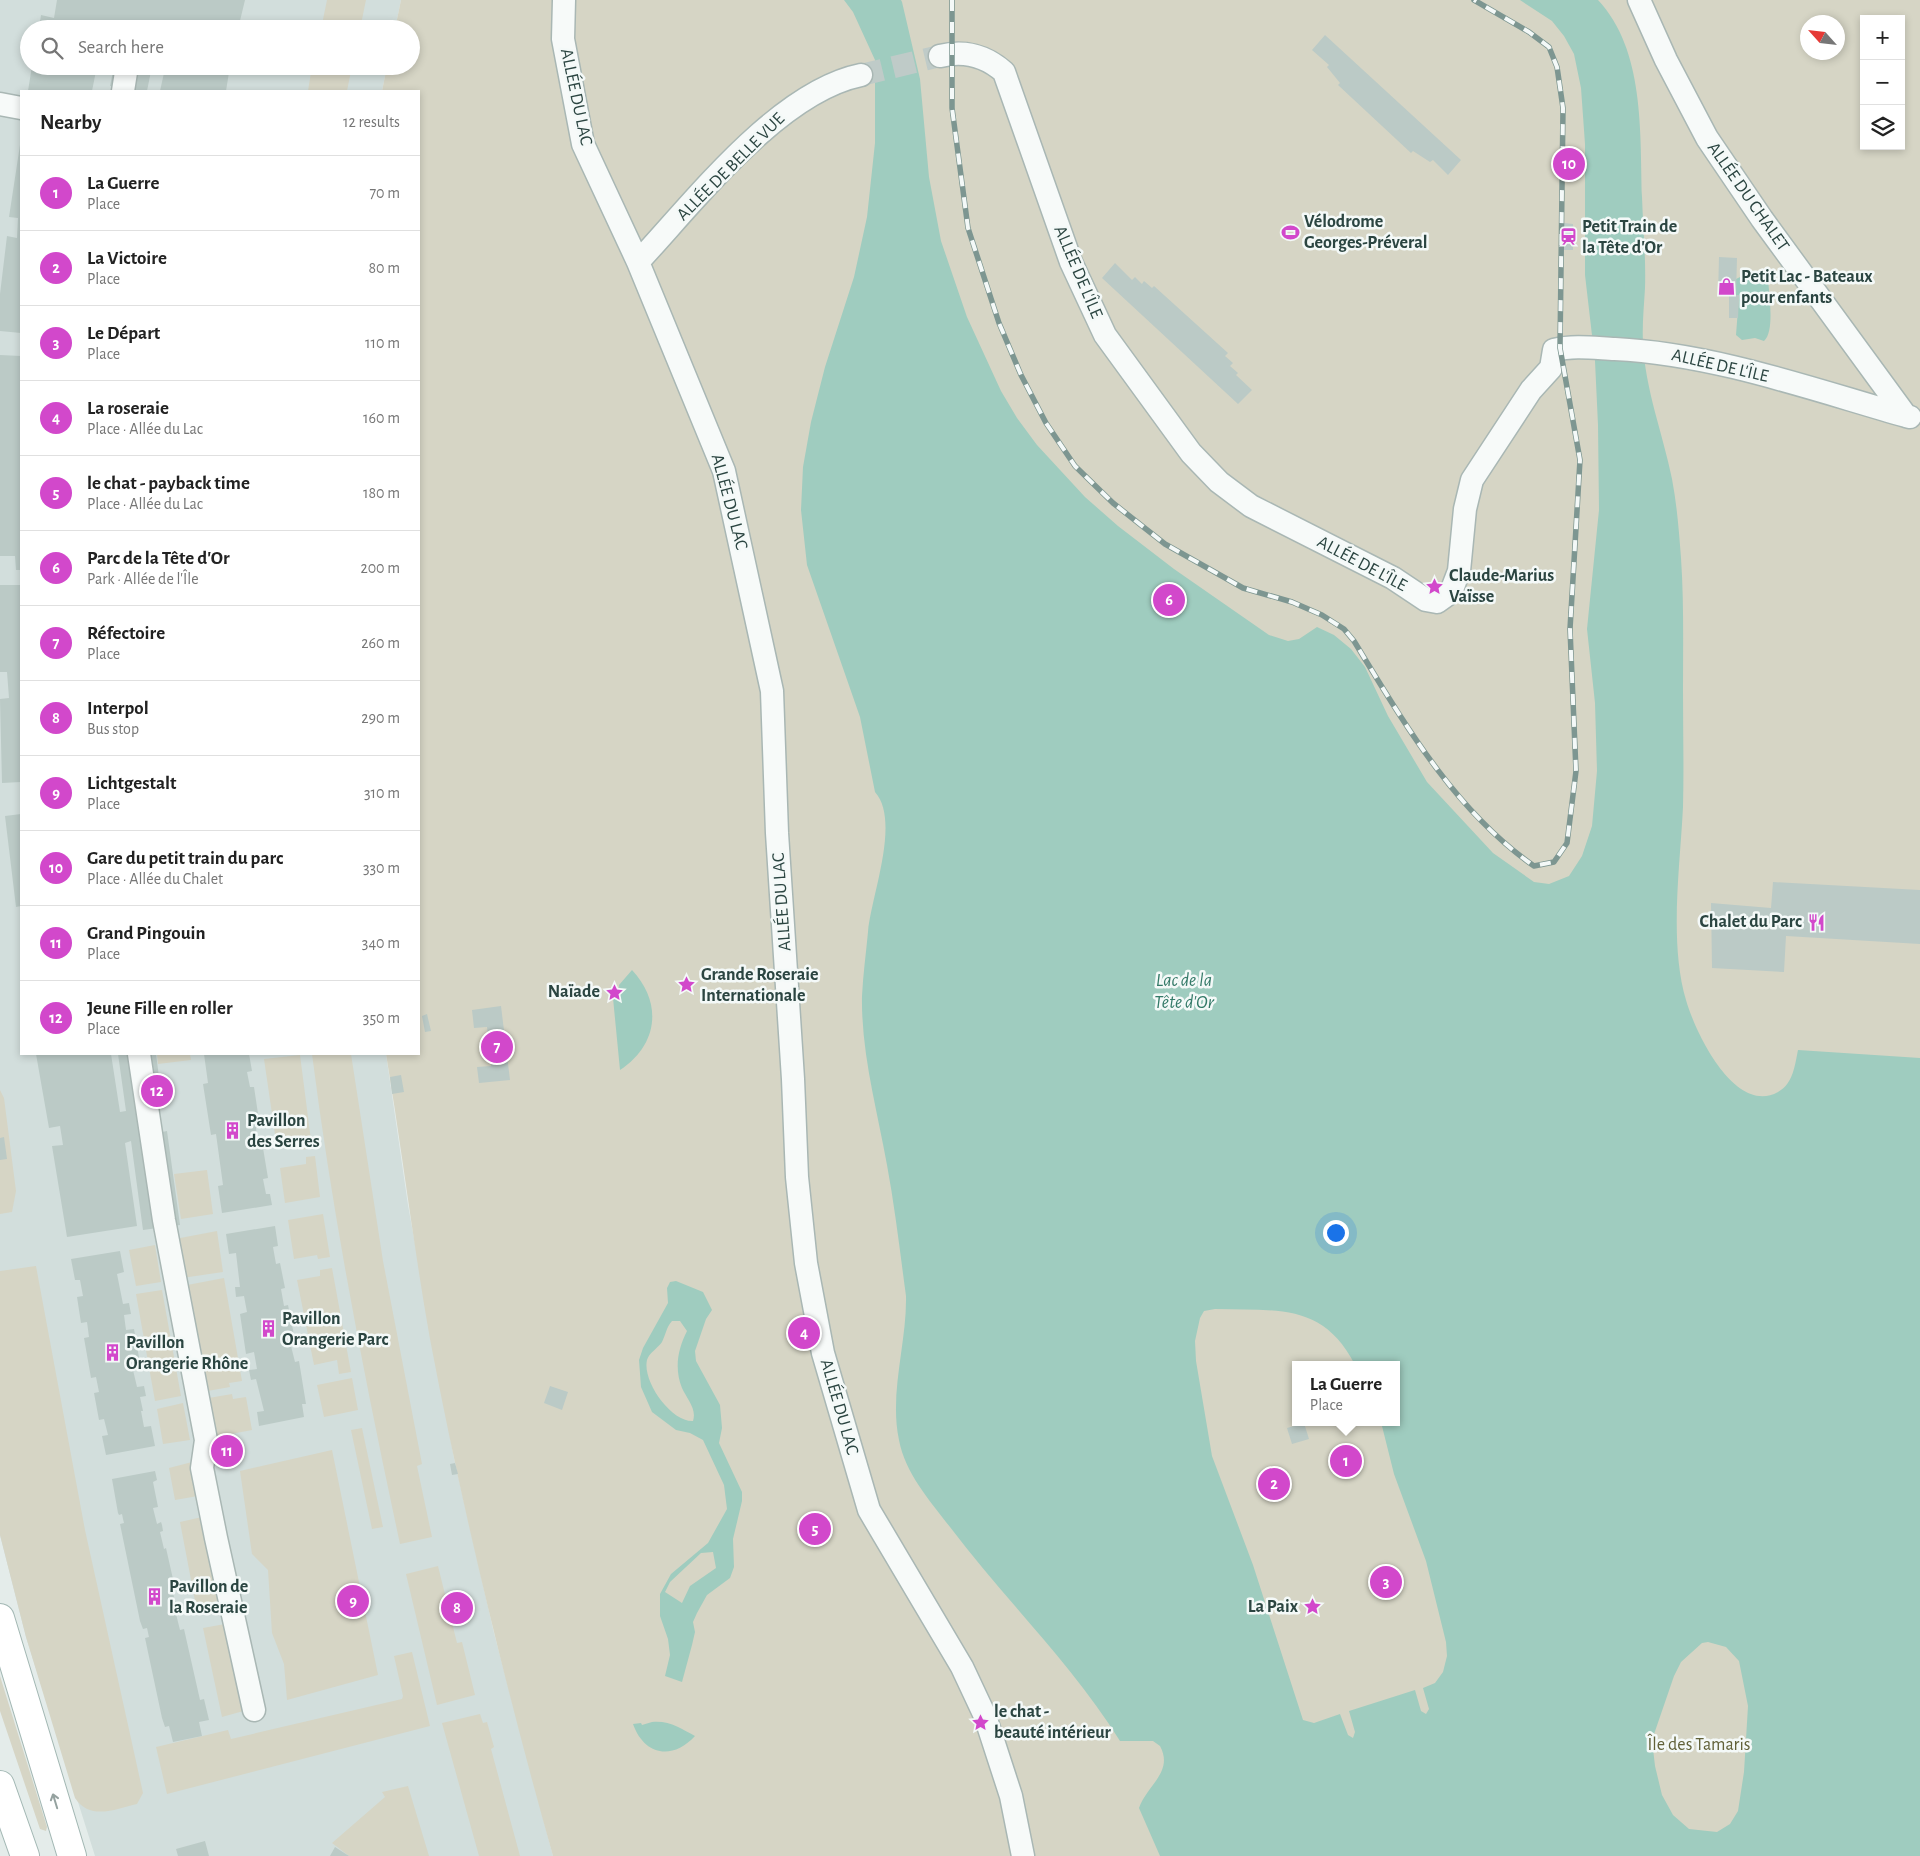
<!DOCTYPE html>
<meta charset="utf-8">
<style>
:root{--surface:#fff;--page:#f2f2f2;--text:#222;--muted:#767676;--line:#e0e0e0;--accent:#d248cb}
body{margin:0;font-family:"Alegreya Sans",sans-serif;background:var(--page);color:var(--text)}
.controls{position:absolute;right:15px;top:15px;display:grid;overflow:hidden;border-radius:0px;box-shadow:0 2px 8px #0003}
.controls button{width:45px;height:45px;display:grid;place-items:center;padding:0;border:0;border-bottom:1px solid var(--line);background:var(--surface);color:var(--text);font:25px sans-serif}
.compass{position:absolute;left:1800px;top:15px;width:45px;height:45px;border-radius:50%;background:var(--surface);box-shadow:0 2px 8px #0003;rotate:297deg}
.you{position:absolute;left:1335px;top:1232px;width:18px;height:18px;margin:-12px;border:4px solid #fff;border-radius:50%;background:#1a73e8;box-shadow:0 0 0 8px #1a73e833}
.badge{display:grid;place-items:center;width:32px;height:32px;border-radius:50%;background:var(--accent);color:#fff;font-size:16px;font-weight:700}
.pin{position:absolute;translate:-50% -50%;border:2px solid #fff;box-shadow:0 1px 5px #0006}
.popup{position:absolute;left:1292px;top:1361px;width:108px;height:65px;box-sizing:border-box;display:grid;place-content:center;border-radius:0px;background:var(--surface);filter:drop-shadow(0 1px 4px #0005);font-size:16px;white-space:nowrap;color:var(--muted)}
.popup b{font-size:19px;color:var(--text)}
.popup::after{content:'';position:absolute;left:50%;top:100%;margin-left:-10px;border:10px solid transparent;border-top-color:var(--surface)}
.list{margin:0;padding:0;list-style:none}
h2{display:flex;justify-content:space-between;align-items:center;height:65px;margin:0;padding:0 20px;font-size:21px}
h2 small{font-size:16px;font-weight:400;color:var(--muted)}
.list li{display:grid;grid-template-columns:32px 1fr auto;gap:15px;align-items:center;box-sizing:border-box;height:75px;padding:0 20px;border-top:1px solid var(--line)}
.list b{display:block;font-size:19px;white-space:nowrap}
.list p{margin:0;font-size:16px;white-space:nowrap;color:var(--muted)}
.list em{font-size:16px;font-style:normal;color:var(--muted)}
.icon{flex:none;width:28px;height:28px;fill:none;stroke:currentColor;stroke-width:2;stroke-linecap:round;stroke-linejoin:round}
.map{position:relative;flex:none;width:1920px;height:1856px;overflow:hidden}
.search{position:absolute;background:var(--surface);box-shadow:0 2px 8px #0003;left:20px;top:20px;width:400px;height:55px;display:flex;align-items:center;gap:12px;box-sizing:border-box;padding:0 18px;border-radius:28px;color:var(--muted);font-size:19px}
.panel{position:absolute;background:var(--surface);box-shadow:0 2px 8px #0003;left:20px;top:90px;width:400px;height:965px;border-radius:0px}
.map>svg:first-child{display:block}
.built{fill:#d2dedc}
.green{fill:#d6d5c5;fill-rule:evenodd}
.water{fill:#9fccbf;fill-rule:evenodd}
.building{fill:#bbcac6}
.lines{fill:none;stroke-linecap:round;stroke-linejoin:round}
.street-tunnel{stroke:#bfcbc8;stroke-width:22;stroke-dasharray:22 11;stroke-linecap:butt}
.street-casing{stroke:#a9b7b4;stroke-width:25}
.primary-casing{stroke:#a3b8b4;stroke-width:30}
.street{stroke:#f7faf9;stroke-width:22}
.primary{stroke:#fff;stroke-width:28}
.rail-casing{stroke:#7d9691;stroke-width:5.5}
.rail{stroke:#f4f9f8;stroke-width:4;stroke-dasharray:11;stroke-linecap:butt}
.oneway{stroke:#95a2a0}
.labels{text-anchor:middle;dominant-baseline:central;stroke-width:5;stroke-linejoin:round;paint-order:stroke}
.street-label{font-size:18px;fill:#2b4541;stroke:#f4f9f8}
.poi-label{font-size:18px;font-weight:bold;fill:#2b4541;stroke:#f4f9f8;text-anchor:start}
.park-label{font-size:18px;fill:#616138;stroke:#f4f9f8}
.water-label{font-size:19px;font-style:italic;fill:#347a68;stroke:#f4f9f8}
</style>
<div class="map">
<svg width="1920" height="1856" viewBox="0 0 1920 1856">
<rect width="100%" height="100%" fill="#e4ecea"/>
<path class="built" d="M0,0h401l-6,29h-366v37h358l-5,25h-361v963h365l22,151 46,253 40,175 59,223h-458l-69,-219 -26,-102z"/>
<path class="green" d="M327,0h39l-6,29h-39z
M401,0h1519v1856h-1367c-48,-171 -90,-343 -123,-517 -17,-95 -28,-190 -44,-285h33v-963h-37l5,-25h24v-37h-16zM1864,19h37v127h-37zM1808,22h30v30h-30zM1296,1365h100v57h-100z
M312,66h40l-5,25h-39z
M157,1054h33l1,6 -33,4z
M312,1054h39l32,207 39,203 -5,2 15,71 -32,7c-35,-163 -67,-325 -88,-490z
M300,1055l12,93 -12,2 -1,-5 -22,3 -13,-89z
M0,1090l4,8 12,93 -4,21 -12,2z
M315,1156l5,41 -35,6 -5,-35 26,-4v-7z
M207,1170l6,44 -32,5 -7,-45z
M323,1214l7,43 -12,2 -1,-4 -23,4 -6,-39z
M217,1231l6,41 -41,6 -7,-39z
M155,1245l6,37 -25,4 -7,-36z
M36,1266l49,264 58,263 -6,11c-21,5 -47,17 -62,-6l-49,-161 -26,-102v-264z
M332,1268l19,104 -12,2 -2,-14 -23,5 -17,-85 23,-4v-6z
M224,1278l18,103 -13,2 1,4 -28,5 -20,-106z
M162,1290l19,106 -26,5 -19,-107z
M352,1378l6,32 -34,7 -7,-32z
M232,1394l1,5 13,-2 6,33 -42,8 -7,-39z
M183,1403l7,37 -27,4 -6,-35z
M362,1428l21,99 -11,2 -21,-99z
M332,1450l46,225 -91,25 -3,-36 -12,-31 -4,-63 -16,-16 -12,-83z
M192,1462l6,34 -23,4 -6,-32z
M202,1517l18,84 -24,5 -16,-84z
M438,1566l19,77 5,-1 13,53 -38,10 -31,-131z
M225,1624l22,86 -25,7 -19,-89z
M412,1652l18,74 -263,68 -11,-47 72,-17 3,9 171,-40 1,-3 -9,-40z
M0,1676l47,151 -1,4 -6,-2 -40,-118z
M480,1714l3,9 4,-1 7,25 -3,2 29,107h-41l-37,-133z
M408,1786l21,70h-80l-17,-13 53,-46 -3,-5z"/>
<path class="water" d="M844,0h57l1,2 18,77 9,98 12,64 26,76 34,74 16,27 20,27 48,52 33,29 56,43 95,66 19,6 11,-2 18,-12 17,8 17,14 14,18 23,49 39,66 66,71 41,29 15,2 20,-8 13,-20 10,-30 5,-55 -2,-68 -8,-74 12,-119 -1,-85 -3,-64 -10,-86v-131l-4,-56 -7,-34 -10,-18 -12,-15 -32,-21h78c47,50 42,133 44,197 1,30 4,61 3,91 -1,18 -3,37 -2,55 2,46 20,91 29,136 5,26 7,53 9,79 3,44 2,89 2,133 0,39 1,77 0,116 -3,61 -14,135 3,193 9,32 49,116 92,92 15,-8 17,-27 20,-42l122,8v798h-760l-21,-48c8,-23 35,-36 21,-62l-7,-5h-33c-48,-77 -115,-141 -170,-214 -20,-26 -45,-54 -51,-87 -10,-47 8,-97 7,-144 -6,-44 -11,-88 -19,-131 -10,-56 -26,-112 -25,-169 1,-21 4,-43 6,-64 3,-36 33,-111 7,-140l-15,-75 -53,-152 -6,-55 2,-43 8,-45 14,-55 29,-90 13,-60 8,-74v-83l-22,-48zM1215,1309c61,2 108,-7 140,56h41v57h-15l13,52 32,87 20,81 1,14 -4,16 -8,11 -12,5 6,21 -3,5 -5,-3 -6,-21 -66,21 6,21 -2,6 -5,-3 -8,-21 -26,9 -11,-3 -50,-155 -41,-109 -16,-95 -1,-20 5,-23 4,-7zM1708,1642l18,5 13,14 9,45 -4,66 -6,39 -8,13 -13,8 -28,-3 -16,-14 -11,-20 -7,-29 -3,-26 22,-64 7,-14 21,-19z
M1748,273l7,3 9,-1 4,4c1,14 7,53 -4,62l-9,-3 -13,2 -6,-5 3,-39 -3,-1v-16z
M632,970c31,33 26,75 -12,100l-7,-72 7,-1 -1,-12z
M676,1281l27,11 9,18 -6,9 -11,32 1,10 24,44 2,23 -3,15 23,49v9l-9,38 1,28 -4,11 -23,17 -10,18 -4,9 2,10 -3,13 -10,37 -17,-6 5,-21 -2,-16 -8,-23v-22l11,-20 37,-31 19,-34 -3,-24 -21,-45 -13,-7 -14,-3 -24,-18 -11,-25 -2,-27 4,-12 25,-45 -1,-15 3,-6zM672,1321h8l7,10c-9,18 -13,37 -5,57 5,11 15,21 11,33 -22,1 -51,-40 -46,-61 2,-7 11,-12 15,-18 4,-8 4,-14 10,-21zM701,1553l12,-1 3,16 -26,18 -8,17 -17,-11 5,-10z
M652,1722c17,-2 30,7 43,14 -23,25 -51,19 -62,-12l8,-1 1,2z"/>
<path class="building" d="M57,0h188l-7,29h-199l2,-14 13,3z
M1325,35l136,125 -13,15 -15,-15 -3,2 -17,-11 -2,2 -73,-68 2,-2 -13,-16 2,-2 -17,-15z
M32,66h65l-5,25h-64z
M114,66h116l-4,25h-66l4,-18 -13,-2 -4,20h-29l1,-3 -9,-2z
M20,145h1v188l-21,-2v-37l7,-58 10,2 1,-20 -9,-1z
M1564,223l9,1v26h-10z
M1719,257l18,1 -1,37h3l-1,23h-9v-22h-11z
M1115,263l17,17 3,-3 7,7 2,-3 8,7 2,-2 74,67 -3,3 8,7 -3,3 8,7 -2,2 16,15 -14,14 -136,-126z
M0,355l21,1v214h-5l-1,-14h-15z
M0,585h21v197l-19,1 -2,-84 9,-1 -2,-26h-7z
M21,814v92l-5,1 -11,-91z
M1773,882l147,8v54l-134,-8 -2,36 -72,-4 -1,-65 60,5z
M501,1006l9,74 -31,3 -2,-16 14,-1 -4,-39 -13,1 -2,-18z
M427,1014l4,17 -6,1 -3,-16z
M36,1054h75l9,58 6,-1 -8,-57h38l7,54 -9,2 3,23 10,-2 13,94 -37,5 -12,-89 -6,2 12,83 -70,11 -15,-91 11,-1 -3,-19 -11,2z
M204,1054h45l3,17 -5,1 3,15h4l6,40 -4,1 2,15 4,-1 6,36 -5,1 3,15h4l2,11 -50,8 -4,-27 5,-1 -7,-51 -5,1 -8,-51 5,-1z
M401,1075l3,17 -12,2 -2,-17z
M4,1137l3,22 -7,1v-22z
M275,1226l3,20 -5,1 3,17 4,-1 5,25 -4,1 3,17 4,-1 8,40 -5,1 4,16 4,-1 7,43h-4l2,13 -45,9 -2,-14 7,-1 -8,-32 -5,1 -2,-10 8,-1 -3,-17 -8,2 -6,-40 7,-2 -3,-16 -8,1 -1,-10h5l-4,-34 -7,1 -3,-20z
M120,1251l4,21 -7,2 6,30 6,-1 2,11 -7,1 2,15 8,-1 7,40 -8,1 4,17 7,-1 2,10 -6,1 3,14h-2l3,16 7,-1 4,20 -49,9 -4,-19 6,-1 -4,-16 -5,1 -5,-27 5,-1 -3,-15 -5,1 -7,-40 5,-1 -2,-15 -6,1 -4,-26 6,-1 -3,-16h-5l-4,-21z
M550,1386l18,6 -6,18 -18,-7z
M1304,1423l5,16 -17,5 -5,-16z
M455,1463l3,11 -6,1 -2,-11z
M155,1471l2,9 -4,2 5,25 -5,1 4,16 4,-2 1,3 1,6 -3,1 4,17 2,-1 9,40 -3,1 4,16 3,-1 1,9 -4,1 4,16 4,-1 16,71 4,-1 5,21 -10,2 3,14 -29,6 -4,-16 -4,1 -3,-9 -17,-80 4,-1 -2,-9 -4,1 -3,-8 -20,-97 4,-1 -1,-4 -1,-5 -3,1 -1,-2 -6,-34z
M357,1590l5,19 -13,3 -5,-19z
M456,1609l3,12 -7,1 -3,-11z
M205,1841l4,15h-31l-2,-7z
M335,1847l14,9h-19z"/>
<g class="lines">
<path class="street-tunnel" d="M861,75l79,-19"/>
<defs>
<path id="street" d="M564,0l-1,39 20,105 55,118 86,209 48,220 5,142 16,246 4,98 9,86 17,90 46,157 93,157 23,49 26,80 12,60
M1639,0l27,60 41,78 55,81 144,197 4,1
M940,56c24,-6 46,0 64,16l67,190 34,73 86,118 28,29 32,24 142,72 33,22 11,2 14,-10 8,-21 6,-62 7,-29 59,-90 20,-22 3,-18c20,-5 40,-2 61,-1 99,5 196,40 291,67
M123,91l4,-25
M0,104l21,4
M638,262c57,-61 140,-170 223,-187
M139,1054l25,166 42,220 -4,28 14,70 38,172"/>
<path id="primary" d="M0,1618l72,238
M0,1785l25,71"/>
</defs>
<use href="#street" class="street-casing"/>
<use href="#primary" class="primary-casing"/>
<use href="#street" class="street"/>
<use href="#primary" class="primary"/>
<defs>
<path id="rail" d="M952,0v108l16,120 31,95 22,52 25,48 29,43 38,37 52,41 78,44 49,14 30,13 22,14 10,12c50,82 100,169 180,225l20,-4 13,-19 9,-72 -6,-142 10,-169 -20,-112 3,-240 -6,-41 -8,-20 -20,-15 -55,-32"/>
</defs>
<use href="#rail" class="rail-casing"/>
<use href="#rail" class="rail"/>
</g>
<defs><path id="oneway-shaft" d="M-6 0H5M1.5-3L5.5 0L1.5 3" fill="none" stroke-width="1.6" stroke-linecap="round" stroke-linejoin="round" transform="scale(1.25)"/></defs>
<use class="oneway" href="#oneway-shaft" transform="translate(55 1801) rotate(-107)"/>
<defs>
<symbol id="stadium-bare" viewBox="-9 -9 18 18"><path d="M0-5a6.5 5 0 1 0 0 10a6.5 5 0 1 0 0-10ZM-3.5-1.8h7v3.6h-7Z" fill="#d248cb" stroke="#f4f9f8" stroke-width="2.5" paint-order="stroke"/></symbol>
<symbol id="station-bare" viewBox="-9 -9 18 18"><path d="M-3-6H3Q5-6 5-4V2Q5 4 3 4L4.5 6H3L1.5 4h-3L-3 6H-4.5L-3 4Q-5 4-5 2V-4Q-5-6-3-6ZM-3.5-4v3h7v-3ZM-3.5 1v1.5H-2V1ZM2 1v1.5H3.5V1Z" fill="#d248cb" stroke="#f4f9f8" stroke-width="2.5" paint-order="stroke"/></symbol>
<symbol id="shop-bare" viewBox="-9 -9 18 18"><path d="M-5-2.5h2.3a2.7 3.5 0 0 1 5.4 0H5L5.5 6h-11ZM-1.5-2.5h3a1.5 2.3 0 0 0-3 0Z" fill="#d248cb" stroke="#f4f9f8" stroke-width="2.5" paint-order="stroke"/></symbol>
<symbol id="sight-bare" viewBox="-9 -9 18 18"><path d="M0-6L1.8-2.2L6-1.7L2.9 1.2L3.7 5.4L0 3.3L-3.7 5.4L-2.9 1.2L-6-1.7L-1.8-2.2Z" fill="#d248cb" stroke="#f4f9f8" stroke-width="2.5" paint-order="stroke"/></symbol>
<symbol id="restaurant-bare" viewBox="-9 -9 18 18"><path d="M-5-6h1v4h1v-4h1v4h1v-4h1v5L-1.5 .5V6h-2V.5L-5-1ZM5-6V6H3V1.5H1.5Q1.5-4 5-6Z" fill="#d248cb" stroke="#f4f9f8" stroke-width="2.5" paint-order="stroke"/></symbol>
<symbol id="building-bare" viewBox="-9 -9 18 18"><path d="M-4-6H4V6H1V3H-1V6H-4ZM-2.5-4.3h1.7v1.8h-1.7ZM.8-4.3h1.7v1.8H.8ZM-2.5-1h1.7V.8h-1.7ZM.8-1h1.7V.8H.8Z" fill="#d248cb" stroke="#f4f9f8" stroke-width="2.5" paint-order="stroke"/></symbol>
</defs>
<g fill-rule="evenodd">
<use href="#stadium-bare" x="1278" y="220" width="25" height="25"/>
<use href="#station-bare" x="1556" y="224" width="25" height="25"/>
<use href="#shop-bare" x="1714" y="274" width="25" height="25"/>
<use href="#sight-bare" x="1422" y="574" width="25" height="25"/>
<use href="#restaurant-bare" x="1804" y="910" width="25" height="25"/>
<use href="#sight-bare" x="674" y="972" width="25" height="25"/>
<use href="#sight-bare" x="602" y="980" width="25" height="25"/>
<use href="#building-bare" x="220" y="1118" width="25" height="25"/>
<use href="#building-bare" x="256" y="1316" width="25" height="25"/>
<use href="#building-bare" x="100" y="1340" width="25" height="25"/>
<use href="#building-bare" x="142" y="1584" width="25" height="25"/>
<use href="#sight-bare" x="1300" y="1594" width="25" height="25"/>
<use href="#sight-bare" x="968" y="1710" width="25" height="25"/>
</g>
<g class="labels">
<g class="street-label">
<text transform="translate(576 97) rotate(78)">ALLÉE DU LAC</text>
<text transform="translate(731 167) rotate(-45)">ALLÉE DE BELLE VUE</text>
<text transform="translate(1748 197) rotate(55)">ALLÉE DU CHALET</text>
<text transform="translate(1078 272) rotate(67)">ALLÉE DE L'ÎLE</text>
<text transform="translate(1720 366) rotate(13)">ALLÉE DE L'ÎLE</text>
<text transform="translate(729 502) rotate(75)">ALLÉE DU LAC</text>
<text transform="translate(1362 564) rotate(28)">ALLÉE DE L'ÎLE</text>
<text transform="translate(782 902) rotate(-94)">ALLÉE DU LAC</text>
<text transform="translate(839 1407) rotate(74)">ALLÉE DU LAC</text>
</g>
<g class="poi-label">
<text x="1304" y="222">Vélodrome<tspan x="1304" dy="21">Georges-Préveral</tspan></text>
<text x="1582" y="227">Petit Train de<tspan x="1582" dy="21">la Tête d'Or</tspan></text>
<text x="1741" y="277">Petit Lac - Bateaux<tspan x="1741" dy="21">pour enfants</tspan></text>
<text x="1449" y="576">Claude-Marius<tspan x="1449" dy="21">Vaïsse</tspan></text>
<text x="1802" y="922" text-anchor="end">Chalet du Parc</text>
<text x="701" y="975">Grande Roseraie<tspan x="701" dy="21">Internationale</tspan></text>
<text x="600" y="992" text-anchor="end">Naïade</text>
<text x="247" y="1121">Pavillon<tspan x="247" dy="21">des Serres</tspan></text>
<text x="282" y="1319">Pavillon<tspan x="282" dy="21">Orangerie Parc</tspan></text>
<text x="126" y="1343">Pavillon<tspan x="126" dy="21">Orangerie Rhône</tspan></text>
<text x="169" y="1587">Pavillon de<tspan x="169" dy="21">la Roseraie</tspan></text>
<text x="1298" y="1607" text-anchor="end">La Paix</text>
<text x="994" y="1712">le chat -<tspan x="994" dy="21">beauté intérieur</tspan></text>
</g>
<g class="park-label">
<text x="1699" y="1745">Île des Tamaris</text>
</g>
<g class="water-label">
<text x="1184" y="980">Lac de la<tspan x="1184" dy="22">Tête d'Or</tspan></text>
</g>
</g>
</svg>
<div class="controls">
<button>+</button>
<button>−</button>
<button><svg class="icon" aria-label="layers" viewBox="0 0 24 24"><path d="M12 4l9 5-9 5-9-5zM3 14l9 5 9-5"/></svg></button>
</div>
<svg class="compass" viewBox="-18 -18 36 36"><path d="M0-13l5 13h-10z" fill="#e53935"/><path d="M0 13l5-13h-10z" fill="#767676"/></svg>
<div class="you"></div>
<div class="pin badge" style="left:1346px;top:1461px">1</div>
<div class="popup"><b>La Guerre</b>Place</div>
<div class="pin badge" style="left:1274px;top:1484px">2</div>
<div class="pin badge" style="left:1386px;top:1582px">3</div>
<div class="pin badge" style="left:804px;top:1333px">4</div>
<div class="pin badge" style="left:815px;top:1529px">5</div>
<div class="pin badge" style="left:1169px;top:600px">6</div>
<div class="pin badge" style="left:497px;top:1047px">7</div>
<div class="pin badge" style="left:457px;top:1608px">8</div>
<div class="pin badge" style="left:353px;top:1601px">9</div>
<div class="pin badge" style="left:1569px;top:164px">10</div>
<div class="pin badge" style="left:227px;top:1451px">11</div>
<div class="pin badge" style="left:157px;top:1091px">12</div>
<div class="search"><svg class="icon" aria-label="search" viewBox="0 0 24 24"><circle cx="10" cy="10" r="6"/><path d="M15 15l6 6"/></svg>Search here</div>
<section class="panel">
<h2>Nearby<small>12 results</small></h2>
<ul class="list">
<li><span class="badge">1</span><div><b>La Guerre</b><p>Place</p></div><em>70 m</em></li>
<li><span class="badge">2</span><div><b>La Victoire</b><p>Place</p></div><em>80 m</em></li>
<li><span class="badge">3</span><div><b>Le Départ</b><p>Place</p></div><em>110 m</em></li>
<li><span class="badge">4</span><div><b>La roseraie</b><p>Place · Allée du Lac</p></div><em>160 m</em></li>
<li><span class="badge">5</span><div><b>le chat - payback time</b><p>Place · Allée du Lac</p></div><em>180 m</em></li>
<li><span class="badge">6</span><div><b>Parc de la Tête d'Or</b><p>Park · Allée de l'Île</p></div><em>200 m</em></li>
<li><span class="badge">7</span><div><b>Réfectoire</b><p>Place</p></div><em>260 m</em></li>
<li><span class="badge">8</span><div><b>Interpol</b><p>Bus stop</p></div><em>290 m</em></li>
<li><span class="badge">9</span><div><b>Lichtgestalt</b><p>Place</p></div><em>310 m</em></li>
<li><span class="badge">10</span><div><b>Gare du petit train du parc</b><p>Place · Allée du Chalet</p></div><em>330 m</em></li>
<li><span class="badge">11</span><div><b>Grand Pingouin</b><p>Place</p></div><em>340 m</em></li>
<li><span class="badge">12</span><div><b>Jeune Fille en roller</b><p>Place</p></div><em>350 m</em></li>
</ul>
</section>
</div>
